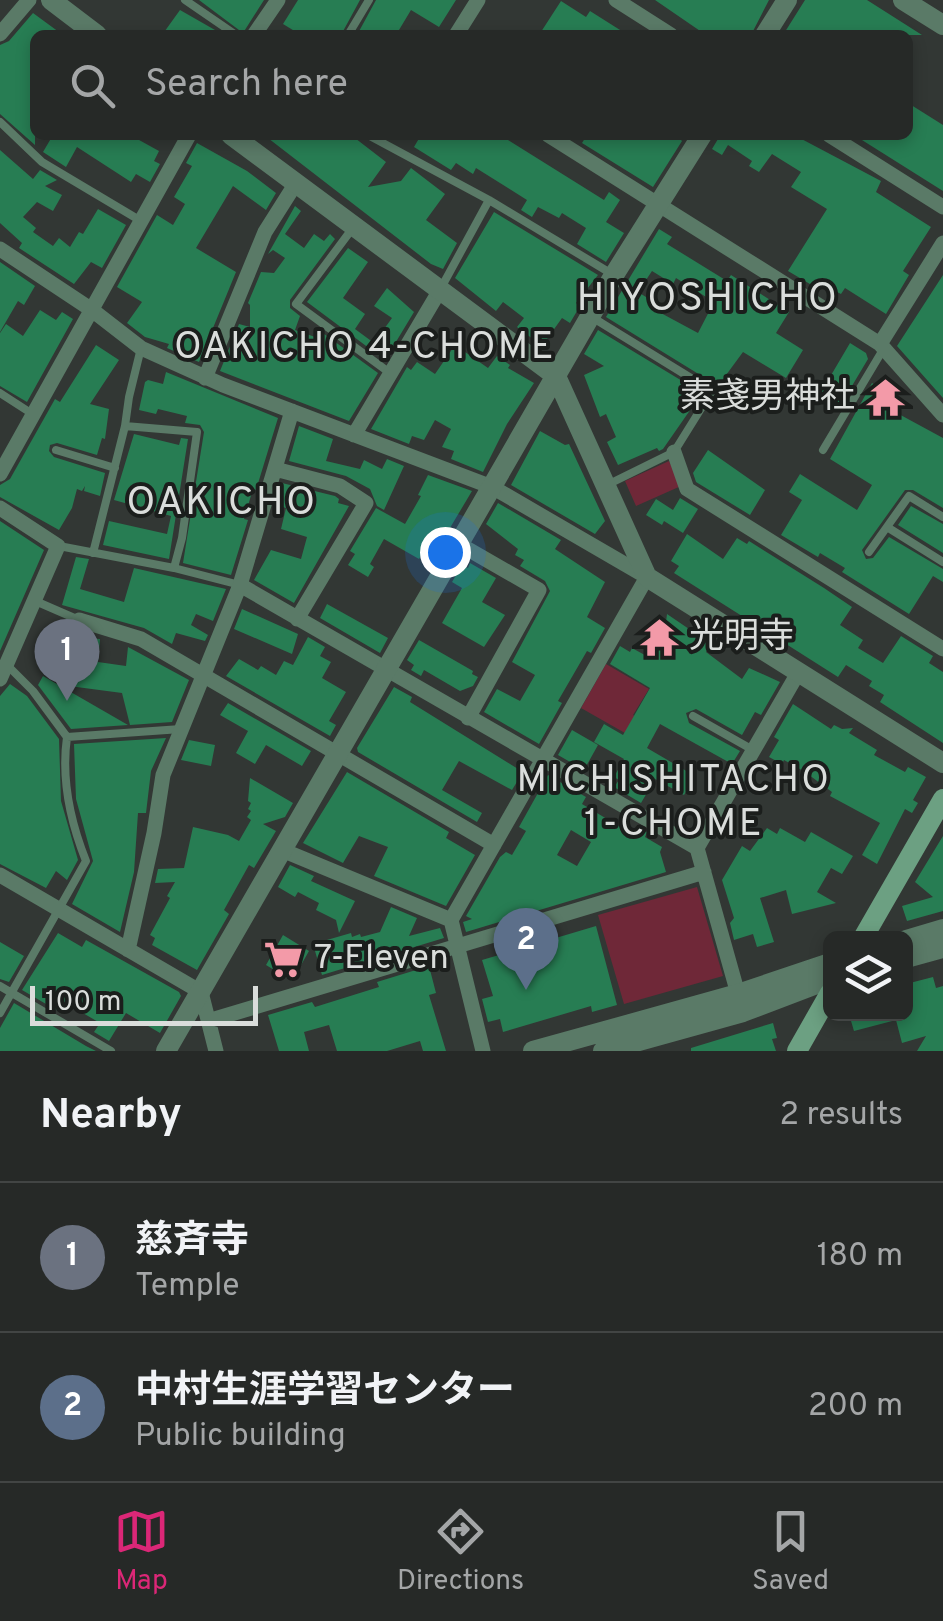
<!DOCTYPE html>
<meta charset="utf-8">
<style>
:root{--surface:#262927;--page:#323533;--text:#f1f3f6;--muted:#a4a6a7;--line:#424544;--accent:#db2777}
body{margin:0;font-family:Overpass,"Noto Sans JP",sans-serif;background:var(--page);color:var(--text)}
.controls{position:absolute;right:30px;bottom:30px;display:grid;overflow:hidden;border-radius:15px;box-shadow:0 5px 15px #0003}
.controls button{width:90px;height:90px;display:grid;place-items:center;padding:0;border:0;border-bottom:2px solid var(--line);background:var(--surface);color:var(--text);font:50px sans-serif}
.scale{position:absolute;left:30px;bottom:25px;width:228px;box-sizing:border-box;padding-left:10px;border:5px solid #dadddb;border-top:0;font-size:28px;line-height:35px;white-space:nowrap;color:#dadddb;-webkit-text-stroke:8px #1b1e1c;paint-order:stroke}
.you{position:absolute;left:445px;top:552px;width:35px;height:35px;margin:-25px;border:8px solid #fff;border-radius:50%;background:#1a73e8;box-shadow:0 0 0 15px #1a73e833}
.badge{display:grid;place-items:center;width:65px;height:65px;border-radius:50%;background:var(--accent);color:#fff;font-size:32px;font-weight:700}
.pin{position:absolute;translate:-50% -82px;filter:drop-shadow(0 2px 5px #0008)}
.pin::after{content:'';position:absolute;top:52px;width:35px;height:30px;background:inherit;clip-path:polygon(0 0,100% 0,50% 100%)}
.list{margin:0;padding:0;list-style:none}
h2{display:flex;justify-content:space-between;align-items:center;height:130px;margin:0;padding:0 40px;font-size:42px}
h2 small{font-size:32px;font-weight:400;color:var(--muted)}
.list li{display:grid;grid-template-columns:65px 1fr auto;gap:30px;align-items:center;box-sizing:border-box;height:150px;padding:0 40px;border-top:2px solid var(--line)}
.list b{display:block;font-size:38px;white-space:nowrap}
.list p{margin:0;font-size:32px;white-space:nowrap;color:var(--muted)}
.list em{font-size:32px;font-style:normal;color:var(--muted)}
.icon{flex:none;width:55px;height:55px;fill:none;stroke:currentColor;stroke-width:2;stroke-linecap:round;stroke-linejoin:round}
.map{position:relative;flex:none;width:943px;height:1051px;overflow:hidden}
.search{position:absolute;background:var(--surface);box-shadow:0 5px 15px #0003;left:30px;right:30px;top:30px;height:110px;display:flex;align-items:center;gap:25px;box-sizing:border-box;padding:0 35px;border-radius:15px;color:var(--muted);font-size:38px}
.sheet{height:430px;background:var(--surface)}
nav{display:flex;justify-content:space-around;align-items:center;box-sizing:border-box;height:140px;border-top:2px solid var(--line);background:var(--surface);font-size:28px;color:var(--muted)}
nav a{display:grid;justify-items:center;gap:5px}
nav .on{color:var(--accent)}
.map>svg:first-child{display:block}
.green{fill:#6f2838}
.building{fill:#277d53;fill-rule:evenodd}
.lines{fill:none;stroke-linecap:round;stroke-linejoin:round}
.service{stroke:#5a7a67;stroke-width:8}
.minor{stroke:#5a7a67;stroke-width:15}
.tertiary{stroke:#5a7a67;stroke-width:20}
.secondary{stroke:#6ca082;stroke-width:20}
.labels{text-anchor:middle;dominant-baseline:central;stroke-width:8;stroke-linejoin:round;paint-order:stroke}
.poi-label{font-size:35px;fill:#dadddb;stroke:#1b1e1c;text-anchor:start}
.neighbourhood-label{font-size:38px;letter-spacing:2.5px;fill:#dadddb;stroke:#1b1e1c}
.quarter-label{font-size:40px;letter-spacing:2.5px;fill:#dadddb;stroke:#1b1e1c}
</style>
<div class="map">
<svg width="943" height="1051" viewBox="0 0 943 1051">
<rect width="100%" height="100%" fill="#323734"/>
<path class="green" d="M669,461l12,25 -45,20 -11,-25z
M606,664l43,25 -16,26 8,5 -9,17 -51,-29z
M697,887l26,89 -99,28 -26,-89z"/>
<path class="building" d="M199,0h65l-21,33z
M298,0h62l-19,35h-40l-18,-11z
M376,0h80l-17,27 -28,-17 -15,25h-39z
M655,0h114l-18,35h-45z
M805,0h62l55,35h-139z
M561,1l25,16 4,-6 38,24h-89z
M180,10l35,20 -3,5h-50z
M33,13l30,22h-28v110l-35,-31v-69l9,-4z
M908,103l35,22v66l-89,-56h54z
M53,135h77l29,16 -5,10 6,3 -10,18 -14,-8 -5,8 -54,-35 -11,20 -23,-15z
M264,135h87l35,27 -18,25 33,-6 10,-13 34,26 -19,26 31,23 -14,26 -12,-5z
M421,135h79l104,65 5,-8 11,8 -14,22 18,11 -18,29 -29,-18 9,-16 -24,-15 -3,5 -21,-11 -6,10 -11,-7 6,-10 -51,-32 -3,6 -17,-11 -5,7 -37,-23z
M587,135h95l-2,4 2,2 -29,46 -71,-44z
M716,135h78l87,46 -5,11 55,35 -28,44 6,4 -23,39 -41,-26 -4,6 -22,-11 -4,4 -27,-16 39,-62 -36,-22 10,-15 -29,-18 -13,18 -10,-6 3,-5 -24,-16 -6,10 -10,-6 6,-10z
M197,143l50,28 29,22 -10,17 -33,-24 -37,62 40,24 -37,90 -32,-14 2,-4 -24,-7 -18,-14 15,-21 -25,-15 40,-72 16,10 12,-21 -11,-7 18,-31 -6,-3z
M0,150l33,29 7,-9 17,10 -12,6 17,9 -9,16 -16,-9 -14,15 13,11 -3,4 20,14 6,-8 11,9 9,-15 4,2 15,-25 28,16 -24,43 -11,-6 -17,22 -55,-36 3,-5 -22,-20z
M295,206l6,5 -16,23 19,14 10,-14 10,7 6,-7 5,5 -45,61v8l10,8 -5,14 23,8 2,-7 58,42 -29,48 -129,-50 19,-47 11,3v-22l-2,-2 13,-31 13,1 11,-15 -12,-8 -5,4z
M494,212l104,63 -22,28 4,3 -10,17 -8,-5 -20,28 -25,-19 7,-9 -21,-16 -7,9 -41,-33z
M659,229l13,8 -5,7 60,37 4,-6 58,37 -13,21 27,17 -17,28 -43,-26 -25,34 -112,-69zM652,271l21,13 3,-6 38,24 -16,31 -39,-21 3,-5 -24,-15z
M348,248l20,14 -25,36 22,16 -10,15 19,14 18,-25 -18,-12 13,-18 27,24 -29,48 -78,-58z
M0,262l35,24 -11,19 -6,-4 -18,31z
M943,275v123l-46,-52z
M40,310l16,10 6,-8 11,7 -46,83 -27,-16v-53l6,-9 17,12z
M598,330l104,63 -39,56 -4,2 -2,-3 -39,17 -11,-23 9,-5 -10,-23 -6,3 -16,-42 20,-9 -20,-12z
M850,343l16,10 2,6 -31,52 -20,-12z
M96,345l23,15 -29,44 19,5 -4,30 -3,-1 -5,17 -40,-12 -7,2 -1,6 5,6 51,16 -5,23 -16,-5 1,-5 -3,5 -5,-2 -5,19 -13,22 -59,-33v-12l10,-6 45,-80 5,3z
M455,345l33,23 9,-12 13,9 -2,3 26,15 -27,41 -24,48 -32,-13 3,-8 -12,-4 9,-18 -16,-9 -11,20 -12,-4 -3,8 -38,-15 36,-62 4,3 6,-8 18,12z
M166,372l112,46 -22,72 -3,-1 -9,30 4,1 -17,55 -48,-12 21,-131 -4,-7 -15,-2 2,-7 -29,-7 -2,5 -17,-4 6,-28 3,-2 15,4z
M872,383l18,12 -6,11 59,32v70l-30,-18h-8l-43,60 4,9 7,-1 16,-21 54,32v13l-10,-6 -24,38 -67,-42 3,-4 -25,-15 -2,4 -37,-22 21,-35 -13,-8 11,-18 57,36 15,-25 -42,-26z
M299,426l34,13 -7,22 34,8 4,-9 18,9 5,-10 17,7 -20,44 -7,-4 -7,-17 -24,-13 -57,-15z
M540,431l25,14 4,-1 36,77 -10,13 -84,-49z
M134,434l45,11 2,-7 7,1 -19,120 -66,-14 6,-24 58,13 4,-18 -57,-16z
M708,450l57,40 -15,25 -54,-33 -3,-9z
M428,475l44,16 -31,52 -9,-6 -13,22 -35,-20 -14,25 4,3 -6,10 -20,-12 7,-11 -5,-3 26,-43 29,16 16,-28 -3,-1z
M282,483l53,13 4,3 -1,4 11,3 -55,97 -40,-23 17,-30 30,9 6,-22 -26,-8 5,-21 -10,-3z
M680,498l18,11 -15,24 -19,-12 -2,4 -16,-10 10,-16 17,11z
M498,503l63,37 -6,9 50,33 -18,35 18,11 -14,25 -4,-2 -29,50 4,2 -23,41 -55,-32 13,-23 23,12 15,-26 -23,-13 38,-71 -5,-10 -25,-15 4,-6 -9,-5 3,-6 -32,-25z
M911,506l32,18v29l-45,-28z
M0,521l44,29 -44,101z
M687,534l36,25 14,-21 10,6 2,-3 75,47 28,19 -12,18 23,15 -5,8 25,15 18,-27 32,20 -4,7 14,9v71l-63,-41 4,-7 -15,-9 3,-5 -26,-16 -8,12 -164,-104 5,-7 -8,-5z
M76,557l13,2 -9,30 44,13 10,-34 92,21 -13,32 -17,-7 -5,11 17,10 -3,6 -29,-8 -4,11 -28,-16 -82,-23z
M470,563l26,15 -14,24 23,13 -21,32 -42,-24 20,-35 -10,-6 10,-17 6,3z
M327,604l61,34 -8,15 -60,-35z
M242,609l56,25 -6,20 -58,-25z
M667,614l44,30 -5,8 36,27 7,-11 31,14 -19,33 -6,-3 -13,23 -46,-26 -10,4 3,10 51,28 -8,13 -72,-40 -13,24 48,28 -11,19 -29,-16 -14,24 -27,-16 5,-7 -5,-3 10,-18 -30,-17 10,-18 19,11 27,-47 -40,-24 10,-18 10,6 2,-4 20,11 12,-21z
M72,637l28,2 -2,23 28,4 2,-19 61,33 -17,42 -42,3 -8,-32 -53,-7z
M308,637l17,10 -5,9 11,6 -9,16 24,14 -17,29 7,4 -6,11 -104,-60 13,-17 19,11 3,-4 15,9 8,-14 9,4z
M419,640l54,31 -1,3 6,3 -5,9 -13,5 -36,-21 -3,6 -10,-6 3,-5 -7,-5z
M43,676l85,49 -57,4 -33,-44z
M10,684l17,12 32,43 2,62 17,59 -11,20 -11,-9 -10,17 -46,-24v-168z
M394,687l18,10 -2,5 113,70 -11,18 -53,-29 -17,29 40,23 -5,9 -119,-70 -1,-4z
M228,703l83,48 -9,15 -36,-21 -11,19 -19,-11 12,-22 -28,-16z
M793,704l38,25 3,-4 8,4 11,-1 -4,5 28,17 -3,5 31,17 3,-5 18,10 -13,23 5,3 -6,10 -7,-4 -28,55 -15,-9 18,-32 -50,-27 2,-4 -27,-20 -21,-12 -2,4 -13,-7 10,-17 -5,-3z
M572,730l26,15 -14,25 -26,-15z
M166,738l-15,33 -5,42h-8l-4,59 -14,60 -48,-28 21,-43 -17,-62 -2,-55z
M189,740l26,5 -4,21 -30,-6z
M347,772l102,60 -3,6 29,17 -29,51 -72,-30 14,-29 -29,-11 -16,27 -40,-20z
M548,775l38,22 -4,7 50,30 5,-8 10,6 -2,5 17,10 -2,5 6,20 -200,60 -3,-10 9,-3 -6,-3 34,-59 6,-5 6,3 14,-24 -7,-4zM571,830l20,12 -14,24 -20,-11z
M250,778l43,25 -8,14 -22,7 13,7 -22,37 -5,-3 -25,45 5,4 -32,56 -45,-25 3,-7 -5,-3 20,-37 -3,-2 8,-14 -20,1 3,-14 26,-1 9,-41 35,8 11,6 12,-21 -4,-3 4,-6 -3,-2 3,-6 -3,-2z
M767,828l10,6 3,-6 25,14 6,-10 42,24 -11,18 -11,-6 -14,24 19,11 -44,11 -6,-24 -26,8 14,44 -17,5 -4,-13 -19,6 -4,-17 4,-5 -12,-38 20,-34 8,5z
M943,836v75l-36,10 -5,-15 31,-9 -18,-15z
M290,865l24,11 -3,5 44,20 -16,32 -3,-13 -20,-10 3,-7 -21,-11 -3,5 -17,-10z
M391,907l26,11 -8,18 31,-8 4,10 -122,37 -9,-31 38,-11 1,4 8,-3 1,3 19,-5z
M596,926l21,79 -25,7 -1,-6 -88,26 -3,-13 -12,3 -6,-23 11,-3 -11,-36z
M58,933l24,14 4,-7 93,52 2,4 -21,37 -34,-20 -17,28 -15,-9 6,-9 -36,-21 -6,9 -36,-21z
M283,935l26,16 -17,30 -26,-16z
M0,942l24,14 -15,26 -9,-3z
M429,966l7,27 -7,2 17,56h-23l-3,-10 -33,10h-50l-8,-26 -25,7 5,19h-30l-11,-36 44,-13 3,5 64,-20 -2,-5z
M933,977l3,11 7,-2v65h-26l9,-15 -24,7 -6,-23 -42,11 -5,-17h57v-30z
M14,1003l72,43 10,5h-96v-23z
M773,1023l4,15 -5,1 4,12h-85v-3z"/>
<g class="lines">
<path class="service" d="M185,0l51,35
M348,35l21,-35
M0,122l42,40 99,59
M368,135l121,65 123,74
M352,229l-56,75 94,69
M441,288l48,-88
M590,316l122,75 -38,61 -65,32
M0,393l34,22
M125,426l72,6 -15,106 -8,30
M56,450l59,18
M823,450l61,-102
M887,527l56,35
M59,546l115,22 66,17
M869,552l40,-56 34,21
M93,553l32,-127 4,-29 12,-49
M33,600l46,20
M693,716l60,34
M67,737l114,-8
M0,986l111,65
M0,1013l86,-152c-16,-40 -25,-81 -19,-124l-34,-46 -25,-25"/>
<path class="minor" d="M616,0l55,35
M0,34l29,-34
M254,35l24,-35
M456,35l22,-35
M548,135l332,209 63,71
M829,135l114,72
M0,249l92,61 49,38 82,37 269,102 155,90 -196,343 32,131
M880,344l63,-101
M205,378l60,-146 31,-49
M354,435l86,-145
M674,452l13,37 256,160
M275,469l65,17 26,17 -69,116
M0,474l189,-339
M0,508l58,38 -58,133
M459,544l80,46 -71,128
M240,585l457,263
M79,620l62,19 353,206
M282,850l169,70
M0,875l201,117 15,59
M128,950l26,-117 9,-58 77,-190 52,-174
M738,994l-41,-146 101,-175
M208,1021l496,-149"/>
<path class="tertiary" d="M51,0l46,35
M903,0l40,25
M765,35l22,-35
M231,135l325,241 91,201 296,186
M906,940l37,-11
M906,958l37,-10
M166,1051l448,-776 88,-140
M533,1051l205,-57 92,-31
M603,1051l140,-39 87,-33"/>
<path class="secondary" d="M863,938l80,-139
M797,1051l33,-58"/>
</g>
<defs>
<symbol id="temple-bare" viewBox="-9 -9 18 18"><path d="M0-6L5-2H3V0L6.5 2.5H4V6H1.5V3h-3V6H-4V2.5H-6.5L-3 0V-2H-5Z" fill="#f39aa8" stroke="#1b1e1c" stroke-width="2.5" paint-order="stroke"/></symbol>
<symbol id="supermarket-bare" viewBox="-9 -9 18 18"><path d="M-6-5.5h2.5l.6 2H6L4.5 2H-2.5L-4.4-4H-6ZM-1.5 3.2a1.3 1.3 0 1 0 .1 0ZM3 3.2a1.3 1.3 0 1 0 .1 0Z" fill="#f39aa8" stroke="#1b1e1c" stroke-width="2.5" paint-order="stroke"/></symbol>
</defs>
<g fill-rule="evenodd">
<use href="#temple-bare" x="858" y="370" width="55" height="55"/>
<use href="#temple-bare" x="632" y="610" width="55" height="55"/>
<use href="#supermarket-bare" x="256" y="932" width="55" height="55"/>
</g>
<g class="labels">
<g class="poi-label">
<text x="855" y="398" text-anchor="end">素戔男神社</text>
<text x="689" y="638">光明寺</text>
<text x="314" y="959">7-Eleven</text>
</g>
<g class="neighbourhood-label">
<text x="365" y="348">OAKICHO 4-CHOME</text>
<text x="674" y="781">MICHISHITACHO<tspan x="674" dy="44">1-CHOME</tspan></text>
</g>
<g class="quarter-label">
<text x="708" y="300">HIYOSHICHO</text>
<text x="222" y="504">OAKICHO</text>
</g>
</g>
</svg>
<div class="controls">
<button><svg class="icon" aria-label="layers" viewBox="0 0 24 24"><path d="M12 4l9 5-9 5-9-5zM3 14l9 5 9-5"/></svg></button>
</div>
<div class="scale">100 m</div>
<div class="you"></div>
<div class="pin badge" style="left:67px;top:701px;background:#6b7280">1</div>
<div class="pin badge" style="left:526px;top:990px;background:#5c6f8a">2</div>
<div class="search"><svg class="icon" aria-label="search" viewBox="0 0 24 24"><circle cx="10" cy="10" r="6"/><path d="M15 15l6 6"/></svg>Search here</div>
</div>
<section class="sheet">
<h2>Nearby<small>2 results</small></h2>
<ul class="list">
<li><span class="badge" style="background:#6b7280">1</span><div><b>慈斉寺</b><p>Temple</p></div><em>180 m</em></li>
<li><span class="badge" style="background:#5c6f8a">2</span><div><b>中村生涯学習センター</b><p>Public building</p></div><em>200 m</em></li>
</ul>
</section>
<nav>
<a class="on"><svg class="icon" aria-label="map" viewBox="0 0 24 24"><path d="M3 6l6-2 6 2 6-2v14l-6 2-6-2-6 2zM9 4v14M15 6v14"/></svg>Map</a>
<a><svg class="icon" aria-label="directions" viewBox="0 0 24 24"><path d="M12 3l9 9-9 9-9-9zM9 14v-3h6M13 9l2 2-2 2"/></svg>Directions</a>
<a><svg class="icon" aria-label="saved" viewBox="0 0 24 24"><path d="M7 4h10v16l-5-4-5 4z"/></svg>Saved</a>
</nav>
